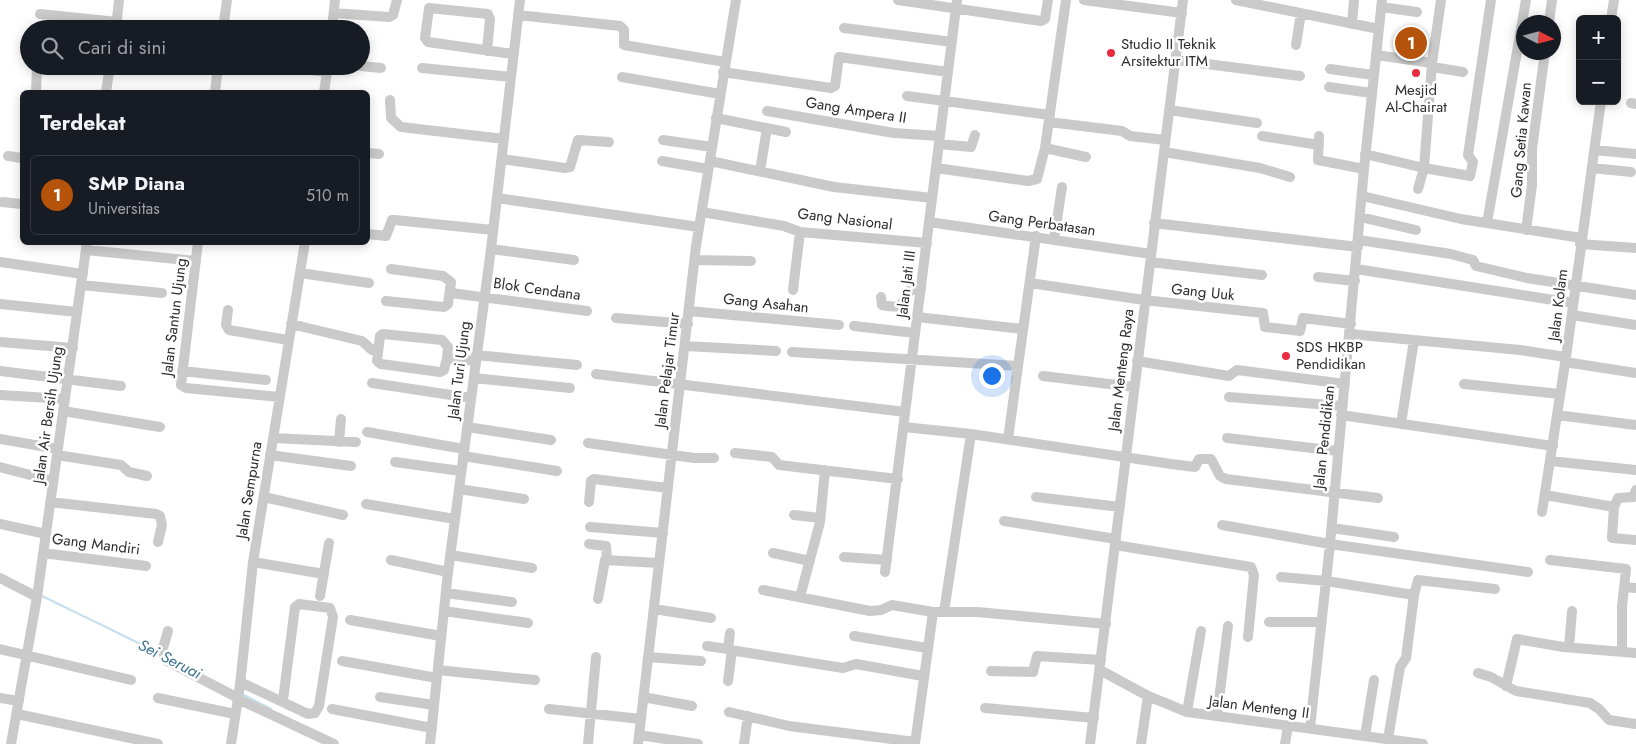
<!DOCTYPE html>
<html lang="id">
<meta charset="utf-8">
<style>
:root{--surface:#171b24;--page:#242831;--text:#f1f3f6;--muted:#9ea1a6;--line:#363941;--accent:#b45309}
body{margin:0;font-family:Jost,sans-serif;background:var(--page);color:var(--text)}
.controls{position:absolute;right:15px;top:15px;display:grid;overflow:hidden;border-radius:8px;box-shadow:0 2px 12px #0003}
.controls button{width:45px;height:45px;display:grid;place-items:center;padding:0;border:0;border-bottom:1px solid var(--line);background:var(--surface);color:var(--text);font:25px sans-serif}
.compass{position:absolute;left:1516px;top:15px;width:45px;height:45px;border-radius:50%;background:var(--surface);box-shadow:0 2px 12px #0003;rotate:96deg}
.you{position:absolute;left:991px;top:375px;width:18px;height:18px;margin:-12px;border:4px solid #fff;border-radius:50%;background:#1a73e8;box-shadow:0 0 0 8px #1a73e833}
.badge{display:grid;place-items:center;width:32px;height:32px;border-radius:50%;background:var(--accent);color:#fff;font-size:16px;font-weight:700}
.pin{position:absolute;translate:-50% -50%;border:2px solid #fff;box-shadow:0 1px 5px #0006}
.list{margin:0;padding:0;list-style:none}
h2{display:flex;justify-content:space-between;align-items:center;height:65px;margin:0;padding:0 20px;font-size:21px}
h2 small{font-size:16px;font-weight:400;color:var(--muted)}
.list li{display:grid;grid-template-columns:32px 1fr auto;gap:15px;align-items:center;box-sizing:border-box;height:80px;margin:0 10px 10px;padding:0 10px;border:1px solid var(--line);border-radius:8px}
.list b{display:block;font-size:19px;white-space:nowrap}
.list p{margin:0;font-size:16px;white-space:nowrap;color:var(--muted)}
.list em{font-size:16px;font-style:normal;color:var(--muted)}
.icon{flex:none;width:28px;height:28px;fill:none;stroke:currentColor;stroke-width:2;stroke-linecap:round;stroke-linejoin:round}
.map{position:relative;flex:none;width:1636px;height:744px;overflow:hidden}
.search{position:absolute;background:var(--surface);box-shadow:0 2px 12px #0003;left:20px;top:20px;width:350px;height:55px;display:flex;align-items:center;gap:12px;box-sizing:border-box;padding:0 18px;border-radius:28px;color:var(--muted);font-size:19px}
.panel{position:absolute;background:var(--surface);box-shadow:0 2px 12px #0003;left:20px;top:90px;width:350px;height:155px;border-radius:8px}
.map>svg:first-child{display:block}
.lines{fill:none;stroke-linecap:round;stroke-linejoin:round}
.stream{stroke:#c6dfec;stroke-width:2}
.minor{stroke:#cacaca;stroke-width:10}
.poi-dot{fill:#e92b42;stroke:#fff;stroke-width:2}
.labels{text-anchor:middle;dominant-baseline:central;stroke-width:5;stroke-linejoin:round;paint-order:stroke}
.poi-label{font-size:15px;fill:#2d2d2d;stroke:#fff;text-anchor:start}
.street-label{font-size:15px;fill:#2d2d2d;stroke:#fff}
.water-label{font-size:16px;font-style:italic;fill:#3a7391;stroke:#fff}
</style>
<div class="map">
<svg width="1636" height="744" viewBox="0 0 1636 744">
<rect width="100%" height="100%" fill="#fff"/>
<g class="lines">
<path class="stream" d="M40,595l119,58
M242,694l29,15"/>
<path class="minor" d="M898,0l143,21 4,-2 3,-19
M1084,0l98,13
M1236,0l143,29
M1381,7l36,5
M334,13l55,4 4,-2 4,-15
M40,14l77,8
M518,15l102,11 4,4v15l101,17
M1611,19l3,-19
M1549,22l3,-22
M1352,24l2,-24
M116,28l3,-28
M844,28l108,14
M223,29l4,-29
M332,29l3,-29
M1296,45l5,-32
M487,51l3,-32 -2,-5 -59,-6 -4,30 3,4 85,12
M1376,55l56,8
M1176,60l124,16
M184,66l33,4
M278,66l49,6
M361,66l20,2
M1432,67l31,5
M422,68l89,9
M1330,69l43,6
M723,72l108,16 4,-2 4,-29 109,15
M622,77l98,17
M1329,87l42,6
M36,92l1,-26
M106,92l4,-26
M215,92l3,-26
M324,92l4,-26
M907,96l143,19
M390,100l1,18 10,9 103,12
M1631,103l5,1
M1169,110l88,13
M767,111l127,22 46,3
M716,118l70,14
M1049,122l73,9 8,5 35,4
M1262,136l57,9
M1319,136l-1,24 46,9
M663,140l49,7
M939,144l32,3 4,-12
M1045,148l41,9
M1594,150l42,4
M1164,152l96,16 30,9
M368,153l11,1
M1365,154l59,14 8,-105 9,-63
M8,156l14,2
M502,159l63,9 5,-1 8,-27 31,2
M662,161l46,8
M710,161l124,26 98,11
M936,168l92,13 9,-2 8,-31 21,-148
M1592,168l39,4
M760,171l7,-43
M1418,189l6,-21 46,8 3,-14 -5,-7 23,-155
M1362,196l99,23 120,19
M497,198l202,29
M2,202l20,2
M702,212l82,14 16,6 127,11
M1360,217l56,13
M929,222l222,32
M1154,223l204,24
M1487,223l39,-223
M1526,230l6,-45v-36l13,-97
M368,234l18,2 6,-16h3l98,10
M1054,239l8,-52
M1359,240l92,14 22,6 3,6 51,12 109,17
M198,242l-17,143 5,3 93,9
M1580,244l56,4
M491,249l83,11
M86,250l110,11
M695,260l56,1
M0,262l83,12
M1150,262l112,13
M1356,269l217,34
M300,273l69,10
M1318,277l37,4
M1030,283l114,17 119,13 2,14 35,4 3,-13 48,6
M81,285l81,8
M793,290l7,-58
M451,293l136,18
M881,297l1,8c19,4 19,1 28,-15h11
M386,301l58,6 4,-3 3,-22 -8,-6 -52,-7
M0,304l77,8
M228,310l-2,15 3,5 59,10
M689,311l150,14
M1572,315l64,10
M917,317l106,12
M616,318l72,6
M291,324l71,17 10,9
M854,326l61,7
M1350,334l170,16 46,7
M0,342l73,6
M685,346l91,5
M792,352l226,14
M476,355l101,10
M447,358l1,-11 -6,-7 -59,-6 -3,2 -3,25 4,3 59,8 4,-2 3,-12 29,3
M1137,361l92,15 8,-6 108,14
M1565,362l71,11
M0,371l121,15
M182,371l84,9
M596,374l309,38
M1043,376l91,11
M474,378l96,10
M372,383l99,15
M1464,384l96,10
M0,395l65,4
M1229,397l113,9
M63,411l97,16
M1341,415l212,31
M1557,415l79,10
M1401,424l13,-84
M467,427l84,13
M904,427l67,7 200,30 24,3 4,-8h12l9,17 6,3 152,19
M367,432l97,17
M273,438l83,4
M1227,438l110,13
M0,439l58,10
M1008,439l28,-203
M339,442l2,-23
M588,443l106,15h20
M735,453l37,4 7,8 119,14
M57,455l64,10 8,7 18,4
M270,455l81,11
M463,456l94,15
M1550,461l86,9
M395,462l66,9
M0,467l53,14
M459,489l65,10
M1545,495l69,12 -2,31 24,2
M264,497l79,18
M1036,497l84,10
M50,502l106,12 4,2 2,9 -4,17
M589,502l2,-21 3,-2 74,9
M366,504l89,15
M1614,507l4,-9 15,-1 3,-7
M1542,512l24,-155 35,-256
M794,515l26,3
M1004,521l112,18
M0,524l46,10
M1222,525l108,19 198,28
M590,527l73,6
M1332,528l62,9
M589,544l17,2 1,13
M1115,545l136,22 3,8 -6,62
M43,553l103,13
M773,553l37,8
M450,555l82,13
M844,557l43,3
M391,560l57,12
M1550,560l76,9 -4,38v44
M253,562l71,12
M885,572l72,-572
M1281,577l45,4 88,14
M0,578l37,19
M1624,587l12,1
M763,590l107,21 11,-1 11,-5 41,7h44l129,12
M446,593l66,9
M320,596l9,-53
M800,597l20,-75 5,-52
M598,599l7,-39 54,3
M654,609l57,9
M444,611l84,12
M944,612l27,-178
M350,620l91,16
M1269,622h52
M168,631l-5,17 2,12 73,38
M730,633l-2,15 2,2 113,18 13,-4 67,12
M854,636l73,12
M707,646l21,3
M1569,647l3,-36
M0,649l131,31
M648,657l53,4
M342,661l95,17
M438,670l97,10
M1100,670l48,26 39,16 236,32
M991,671l42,1 4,-16 64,4
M1478,673l13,4 25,14 74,12 9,6 10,11 27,4
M728,681l4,-31
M240,682l68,32 7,-1 4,-7 14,-89 -3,-9 -31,-4 -4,3 -12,93
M1506,686l11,-47 46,8 73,6
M380,697l54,8
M643,697l49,9
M0,698l19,3
M158,698l77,16
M238,699l96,45
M985,708l109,10
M332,709l100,19
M549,709l92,10
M729,712l60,14 126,16
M1187,712l14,-81
M17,714l141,30
M1217,716l11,-90
M1310,728l20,-184 34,-375 18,-169
M639,735l59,9
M1365,736l9,-56
M1388,739l12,-72 6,-9 8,-63 4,-15 77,9
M11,744l26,-147 50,-355
M231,744l9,-59 13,-123 52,-320
M430,744l18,-172 43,-323 29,-249
M588,744l8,-87
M638,744l58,-498 40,-246
M744,744l4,-28
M915,744l18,-132
M1090,744l93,-744
M1141,744l7,-48
M1285,744l3,-18"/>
</g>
<g class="poi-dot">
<circle cx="1111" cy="53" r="5"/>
<circle cx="1416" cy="73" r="5"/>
<circle cx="1286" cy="356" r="5"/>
</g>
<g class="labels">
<g class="poi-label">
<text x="1121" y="44">Studio II Teknik<tspan x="1121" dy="17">Arsitektur ITM</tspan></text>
<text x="1416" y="90" text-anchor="middle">Mesjid<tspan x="1416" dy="17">Al-Chairat</tspan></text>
<text x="1296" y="347">SDS HKBP<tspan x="1296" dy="17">Pendidikan</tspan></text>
</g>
<g class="street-label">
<text transform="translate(856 110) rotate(9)">Gang Ampera II</text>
<text transform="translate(1521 140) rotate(-85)">Gang Setia Kawan</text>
<text transform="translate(845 219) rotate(7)">Gang Nasional</text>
<text transform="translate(1042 223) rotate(8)">Gang Perbatasan</text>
<text transform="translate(906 284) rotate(-83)">Jalan Jati III</text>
<text transform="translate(537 289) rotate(8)">Blok Cendana</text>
<text transform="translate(1203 292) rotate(6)">Gang Uuk</text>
<text transform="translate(766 303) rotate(6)">Gang Asahan</text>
<text transform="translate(1558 305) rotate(-83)">Jalan Kolam</text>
<text transform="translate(174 317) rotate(-83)">Jalan Santun Ujung</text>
<text transform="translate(459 370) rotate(-83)">Jalan Turi Ujung</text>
<text transform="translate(667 370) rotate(-83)">Jalan Pelajar Timur</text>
<text transform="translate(1121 370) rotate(-83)">Jalan Menteng Raya</text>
<text transform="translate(48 415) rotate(-82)">Jalan Air Bersih Ujung</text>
<text transform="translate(1324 437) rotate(-84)">Jalan Pendidikan</text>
<text transform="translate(249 490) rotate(-81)">Jalan Sempurna</text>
<text transform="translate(96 544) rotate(7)">Gang Mandiri</text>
<text transform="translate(1259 707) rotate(7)">Jalan Menteng II</text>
</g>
<g class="water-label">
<text transform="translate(170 659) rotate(27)">Sei Seruai</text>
</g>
</g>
</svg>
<div class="controls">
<button>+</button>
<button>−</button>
</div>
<svg class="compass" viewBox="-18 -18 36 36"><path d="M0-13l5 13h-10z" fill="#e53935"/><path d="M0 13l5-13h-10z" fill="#9ea1a6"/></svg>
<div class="you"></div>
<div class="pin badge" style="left:1411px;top:43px">1</div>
<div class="search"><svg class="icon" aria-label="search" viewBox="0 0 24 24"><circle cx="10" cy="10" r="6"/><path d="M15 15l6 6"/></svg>Cari di sini</div>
<section class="panel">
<h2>Terdekat<small></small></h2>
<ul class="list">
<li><span class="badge">1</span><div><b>SMP Diana</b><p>Universitas</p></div><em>510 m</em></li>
</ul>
</section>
</div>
